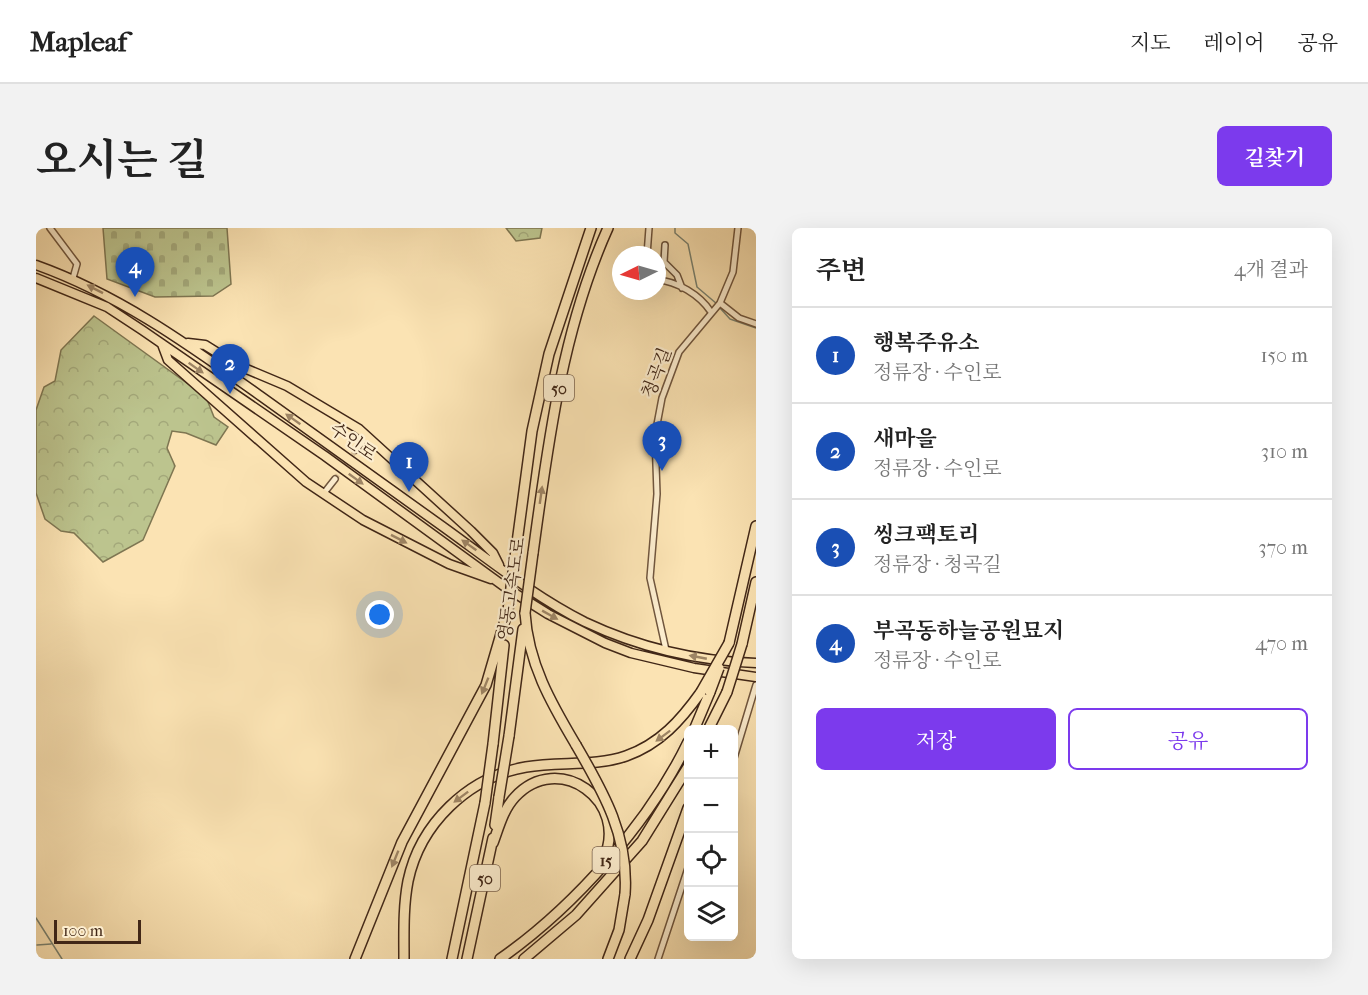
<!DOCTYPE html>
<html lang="ko">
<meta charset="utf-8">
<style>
:root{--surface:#fff;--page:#f2f2f2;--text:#222;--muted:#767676;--line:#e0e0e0;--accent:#7c3aed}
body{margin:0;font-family:"IM FELL French Canon","Noto Serif KR",serif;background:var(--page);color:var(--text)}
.controls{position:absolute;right:18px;bottom:18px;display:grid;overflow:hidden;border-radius:9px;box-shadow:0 6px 24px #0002}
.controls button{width:54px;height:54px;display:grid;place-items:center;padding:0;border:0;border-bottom:2px solid var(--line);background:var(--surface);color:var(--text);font:30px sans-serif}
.compass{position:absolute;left:576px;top:18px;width:54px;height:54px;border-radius:50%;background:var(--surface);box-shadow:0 6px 24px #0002;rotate:265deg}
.scale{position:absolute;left:18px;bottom:15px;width:87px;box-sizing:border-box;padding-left:6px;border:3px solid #412717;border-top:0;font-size:16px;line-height:21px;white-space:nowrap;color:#412717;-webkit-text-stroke:4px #fcedce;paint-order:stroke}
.you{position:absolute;left:344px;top:387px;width:21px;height:21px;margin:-15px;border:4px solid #fff;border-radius:50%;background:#1a73e8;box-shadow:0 0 0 9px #1a73e833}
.badge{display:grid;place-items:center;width:39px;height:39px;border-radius:50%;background:var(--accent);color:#fff;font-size:20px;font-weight:700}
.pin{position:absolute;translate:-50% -50px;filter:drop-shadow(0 2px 3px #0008)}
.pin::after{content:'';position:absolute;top:32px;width:21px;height:18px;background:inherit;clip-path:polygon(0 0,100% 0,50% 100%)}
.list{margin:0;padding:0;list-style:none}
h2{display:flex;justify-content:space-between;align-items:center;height:78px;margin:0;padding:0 24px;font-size:26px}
h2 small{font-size:20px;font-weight:400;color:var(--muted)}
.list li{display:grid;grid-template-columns:39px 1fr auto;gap:18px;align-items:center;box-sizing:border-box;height:96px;padding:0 24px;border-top:2px solid var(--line)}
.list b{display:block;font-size:22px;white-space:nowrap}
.list p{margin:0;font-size:20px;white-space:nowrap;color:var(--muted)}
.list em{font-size:20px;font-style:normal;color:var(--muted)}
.actions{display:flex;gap:12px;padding:18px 24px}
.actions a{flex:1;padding:14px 0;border:2px solid var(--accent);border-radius:9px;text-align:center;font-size:21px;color:var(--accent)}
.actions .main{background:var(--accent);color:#fff}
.icon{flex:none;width:33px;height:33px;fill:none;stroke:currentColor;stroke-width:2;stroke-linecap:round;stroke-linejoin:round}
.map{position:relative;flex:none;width:720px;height:731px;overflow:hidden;border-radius:9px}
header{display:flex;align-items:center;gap:36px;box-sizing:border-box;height:84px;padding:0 30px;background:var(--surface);border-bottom:2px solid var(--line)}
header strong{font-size:28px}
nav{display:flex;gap:33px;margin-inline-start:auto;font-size:21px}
.intro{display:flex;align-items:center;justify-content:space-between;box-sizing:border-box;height:144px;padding:0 36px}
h1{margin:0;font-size:42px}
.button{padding:15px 27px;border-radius:9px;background:var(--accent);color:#fff;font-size:21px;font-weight:700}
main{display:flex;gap:36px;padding:0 36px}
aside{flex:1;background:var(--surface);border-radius:9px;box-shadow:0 6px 24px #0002}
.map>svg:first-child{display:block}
.forest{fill:url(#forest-crowns);stroke:#7e7652;stroke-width:1.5}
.cemetery{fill:url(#cemetery-stones);stroke:#7e7652;stroke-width:1.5}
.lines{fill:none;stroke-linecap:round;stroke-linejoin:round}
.stream{stroke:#798271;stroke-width:1.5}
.minor-tunnel{stroke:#d6bd94;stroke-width:5;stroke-dasharray:5 2.5;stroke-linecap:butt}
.minor-casing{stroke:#70563e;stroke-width:8}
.primary-casing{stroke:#412717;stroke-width:11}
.motorway-casing{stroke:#412717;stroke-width:12}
.minor{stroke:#fcedce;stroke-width:5}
.primary{stroke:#fbe3b3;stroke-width:8}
.motorway{stroke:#fbe3b3;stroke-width:9}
.motorway-bridge-casing{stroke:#412717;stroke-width:12;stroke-linecap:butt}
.motorway-bridge{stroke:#fbe3b3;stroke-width:9}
.oneway{fill:#9e8565}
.labels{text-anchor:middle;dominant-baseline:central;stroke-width:4.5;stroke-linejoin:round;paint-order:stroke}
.shield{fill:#fcedce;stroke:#79624e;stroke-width:1.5}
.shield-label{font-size:16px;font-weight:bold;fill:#412717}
.street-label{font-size:18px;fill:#412717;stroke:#fcedce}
</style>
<header>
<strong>Mapleaf</strong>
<nav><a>지도</a><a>레이어</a><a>공유</a></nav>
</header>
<div class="intro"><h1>오시는 길</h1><a class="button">길찾기</a></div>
<main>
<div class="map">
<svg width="720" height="731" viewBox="0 0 720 731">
<defs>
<pattern id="forest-crowns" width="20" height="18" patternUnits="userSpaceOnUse" patternTransform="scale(1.5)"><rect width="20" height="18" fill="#bcc48e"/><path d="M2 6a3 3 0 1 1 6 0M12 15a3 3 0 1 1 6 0" fill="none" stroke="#a3a87a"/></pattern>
<pattern id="cemetery-stones" width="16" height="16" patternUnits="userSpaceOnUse" patternTransform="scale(1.5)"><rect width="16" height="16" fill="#bcc48e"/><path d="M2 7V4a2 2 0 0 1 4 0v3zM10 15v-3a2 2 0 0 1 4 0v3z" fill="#a3a87a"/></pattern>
</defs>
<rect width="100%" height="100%" fill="#fbe3b3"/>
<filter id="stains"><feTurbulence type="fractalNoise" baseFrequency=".00333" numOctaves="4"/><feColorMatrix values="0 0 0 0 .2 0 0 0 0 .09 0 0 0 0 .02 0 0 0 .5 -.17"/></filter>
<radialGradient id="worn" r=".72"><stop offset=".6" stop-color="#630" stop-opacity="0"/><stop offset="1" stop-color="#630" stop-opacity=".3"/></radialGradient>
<path class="forest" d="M470,0h36l-2,10 -24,3z
M58,88l112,81 8,20 14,10 -12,18 -30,-12 -14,-2 -5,17 8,18 -32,74 -40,22 -29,-29 -13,-2 -16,-12 -9,-26v-83l8,-23 11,-6 6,-31z"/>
<path class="cemetery" d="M67,0h124l4,56 -18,12 -58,1 -48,-18z"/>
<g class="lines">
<path class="stream" d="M639,0v5l13,11 9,43 20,17
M684,80l10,11 26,9
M0,690l26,41
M1,717l14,-1"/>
<path class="minor-tunnel" d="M299,251l21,-29"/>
<defs>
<path id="minor" d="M14,0l27,36 -4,14
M629,17l-1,17 13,13 5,13
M611,27l2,-27
M621,52c20,1 43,15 54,32
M684,75l19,15 17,6
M320,222l11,-14
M288,265l11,-14
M630,422l-16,-72 7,-84 -2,-59 7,-37 17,-46 41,-49 13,-31 5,-44
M698,530l22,-73
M622,731l30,-91"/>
<path id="primary" d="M0,37c84,30 154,81 226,132 60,43 120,86 180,129 46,33 93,71 143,96 53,25 113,39 171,41
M0,50l71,29 35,23 183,126 180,131 43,27 57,29 26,10 63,15 62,9
M152,115l17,2 32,20 50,21 72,43 112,102 22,22 6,12
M126,116l6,16 138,122 57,38 86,44 42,15"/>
<path id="motorway" d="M480,322l16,-119 17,-77 42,-126
M497,325c15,-109 29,-223 75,-325
M489,385c3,50 26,90 51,132
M693,415l27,-117
M706,416l14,-62
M658,502l16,-38
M672,502l19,-38
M473,508l14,-107
M457,516l11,-99
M459,597l4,-28
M457,615c6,-16 10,-33 22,-46 43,-47 116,4 88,63
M319,731l47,-117 84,-157 22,-75
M368,731c0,-26 -1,-52 4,-78 12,-57 60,-104 118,-114 33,-6 68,0 100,-11 34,-12 55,-36 75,-64
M416,731l33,-156
M431,731l26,-121
M464,731c74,-52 149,-136 188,-217
M488,731l52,-44 66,-74 46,-74
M572,731l11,-29 6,-36
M594,731l18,-39 40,-112"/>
</defs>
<use href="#minor" class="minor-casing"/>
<use href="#primary" class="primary-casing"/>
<use href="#motorway" class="motorway-casing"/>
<use href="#minor" class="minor"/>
<use href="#primary" class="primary"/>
<use href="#motorway" class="motorway"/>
<defs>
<path id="motorway-bridge" d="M472,382l8,-60
M489,385l8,-60
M665,464l28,-49
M674,464l9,-24
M691,464l15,-48
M540,517c28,48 53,92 49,149
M463,569l10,-61
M449,575l8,-59"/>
</defs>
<use href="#motorway-bridge" class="motorway-bridge-casing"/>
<use href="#motorway-bridge" class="motorway-bridge"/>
</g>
<defs><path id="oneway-solid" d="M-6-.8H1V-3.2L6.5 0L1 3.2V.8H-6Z" transform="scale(1.5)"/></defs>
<g class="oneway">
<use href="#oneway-solid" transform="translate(59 61) rotate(-153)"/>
<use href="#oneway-solid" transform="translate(160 140) rotate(35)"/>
<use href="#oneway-solid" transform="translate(257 191) rotate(-145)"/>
<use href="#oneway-solid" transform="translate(320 251) rotate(36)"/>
<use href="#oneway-solid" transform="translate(505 267) rotate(-82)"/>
<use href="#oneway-solid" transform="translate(363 311) rotate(27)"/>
<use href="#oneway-solid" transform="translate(433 317) rotate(-145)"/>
<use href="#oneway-solid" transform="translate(514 387) rotate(29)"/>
<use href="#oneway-solid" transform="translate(662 429) rotate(-169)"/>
<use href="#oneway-solid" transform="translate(449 458) rotate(112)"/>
<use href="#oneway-solid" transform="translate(627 508) rotate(143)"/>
<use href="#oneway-solid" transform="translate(425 569) rotate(143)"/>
<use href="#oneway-solid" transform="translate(359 631) rotate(112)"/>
</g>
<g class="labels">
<g class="shield">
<rect x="508" y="147" width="30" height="26" rx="4.5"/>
<rect x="556.5" y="619" width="27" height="26" rx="4.5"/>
<rect x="434" y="637" width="30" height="26" rx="4.5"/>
</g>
<g class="shield-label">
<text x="523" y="160">50</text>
<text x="570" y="632">15</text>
<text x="449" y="650">50</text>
</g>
<g class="street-label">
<text transform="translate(621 145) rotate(-69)">청곡길</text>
<text transform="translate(317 214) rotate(35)">수인로</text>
<text transform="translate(476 361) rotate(-82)">영동고속도로</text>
</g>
</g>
<rect width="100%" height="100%" filter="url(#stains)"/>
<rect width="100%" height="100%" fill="url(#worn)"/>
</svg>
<div class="controls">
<button>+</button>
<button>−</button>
<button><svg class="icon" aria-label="locate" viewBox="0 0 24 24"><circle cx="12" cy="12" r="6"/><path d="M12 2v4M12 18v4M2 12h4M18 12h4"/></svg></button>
<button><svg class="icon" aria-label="layers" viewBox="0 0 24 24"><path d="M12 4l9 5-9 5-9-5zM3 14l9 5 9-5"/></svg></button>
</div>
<svg class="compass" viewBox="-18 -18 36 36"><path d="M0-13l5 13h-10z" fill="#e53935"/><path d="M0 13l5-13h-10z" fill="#767676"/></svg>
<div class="scale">100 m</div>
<div class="you"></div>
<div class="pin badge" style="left:373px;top:264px;background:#1a4fb4">1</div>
<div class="pin badge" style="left:194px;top:166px;background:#1a4fb4">2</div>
<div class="pin badge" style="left:626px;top:243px;background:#1a4fb4">3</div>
<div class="pin badge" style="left:99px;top:69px;background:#1a4fb4">4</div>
</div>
<aside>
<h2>주변<small>4개 결과</small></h2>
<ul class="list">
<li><span class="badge" style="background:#1a4fb4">1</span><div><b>행복주유소</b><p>정류장 · 수인로</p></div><em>150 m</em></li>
<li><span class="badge" style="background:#1a4fb4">2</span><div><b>새마을</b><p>정류장 · 수인로</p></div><em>310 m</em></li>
<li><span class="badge" style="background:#1a4fb4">3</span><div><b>씽크팩토리</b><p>정류장 · 청곡길</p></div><em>370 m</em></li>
<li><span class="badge" style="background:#1a4fb4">4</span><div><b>부곡동하늘공원묘지</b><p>정류장 · 수인로</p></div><em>470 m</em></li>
</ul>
<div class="actions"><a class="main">저장</a><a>공유</a></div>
</aside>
</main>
